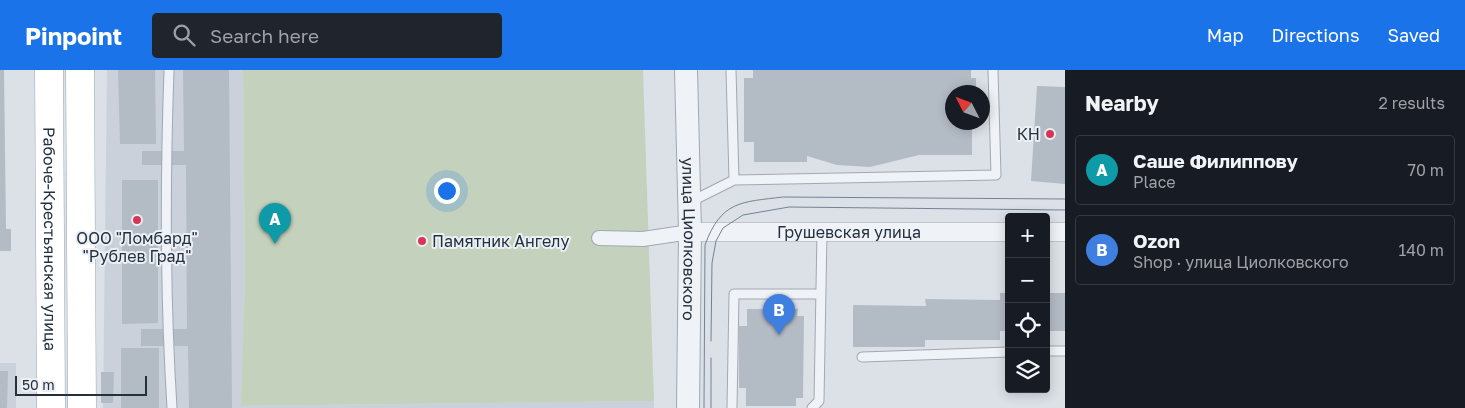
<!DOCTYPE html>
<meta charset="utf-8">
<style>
:root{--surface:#171b24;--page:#20242c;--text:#f1f3f6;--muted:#9ea1a6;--line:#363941;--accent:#1a73e8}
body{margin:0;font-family:"Golos Text",sans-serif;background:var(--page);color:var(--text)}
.controls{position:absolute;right:15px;bottom:15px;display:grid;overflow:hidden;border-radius:5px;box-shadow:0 2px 12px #0003}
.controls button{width:45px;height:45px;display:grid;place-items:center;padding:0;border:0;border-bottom:1px solid var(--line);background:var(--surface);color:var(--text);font:25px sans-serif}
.compass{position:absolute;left:945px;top:15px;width:45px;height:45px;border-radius:50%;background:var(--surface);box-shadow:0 2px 12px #0003;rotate:312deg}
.scale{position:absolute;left:15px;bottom:12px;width:132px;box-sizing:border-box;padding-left:5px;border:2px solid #25303f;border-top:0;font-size:14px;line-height:18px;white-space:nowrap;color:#25303f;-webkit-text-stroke:4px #ecf0f5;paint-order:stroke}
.you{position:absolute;left:446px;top:120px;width:18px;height:18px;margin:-12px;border:4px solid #fff;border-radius:50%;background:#1a73e8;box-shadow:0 0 0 8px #1a73e833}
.badge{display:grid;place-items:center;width:32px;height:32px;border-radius:50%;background:var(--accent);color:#fff;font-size:16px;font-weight:700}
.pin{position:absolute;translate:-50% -41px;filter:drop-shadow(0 1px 2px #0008)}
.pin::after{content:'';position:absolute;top:26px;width:18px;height:15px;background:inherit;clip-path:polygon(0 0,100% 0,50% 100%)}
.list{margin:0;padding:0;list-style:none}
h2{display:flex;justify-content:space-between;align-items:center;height:65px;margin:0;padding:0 20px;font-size:21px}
h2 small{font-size:16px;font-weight:400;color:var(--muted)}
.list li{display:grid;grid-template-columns:32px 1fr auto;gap:15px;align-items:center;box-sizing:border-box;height:70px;margin:0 10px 10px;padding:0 10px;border:1px solid var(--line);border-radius:5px}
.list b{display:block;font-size:19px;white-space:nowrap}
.list p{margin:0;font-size:16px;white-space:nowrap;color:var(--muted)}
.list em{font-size:16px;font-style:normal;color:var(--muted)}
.icon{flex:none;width:28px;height:28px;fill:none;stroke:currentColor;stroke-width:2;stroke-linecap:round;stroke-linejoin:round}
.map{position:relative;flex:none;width:1065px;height:338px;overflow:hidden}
header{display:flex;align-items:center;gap:30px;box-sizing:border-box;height:70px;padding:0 25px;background:var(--accent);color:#fff}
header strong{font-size:24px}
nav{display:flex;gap:28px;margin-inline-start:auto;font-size:18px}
.search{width:350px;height:45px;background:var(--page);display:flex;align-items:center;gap:12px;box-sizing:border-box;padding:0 18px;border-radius:5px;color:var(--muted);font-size:19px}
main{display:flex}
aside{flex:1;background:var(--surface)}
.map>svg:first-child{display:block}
.built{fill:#cad1da}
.green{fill:#c4d2bd}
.building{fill:#b3bbc5}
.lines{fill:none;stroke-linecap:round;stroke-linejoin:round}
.service-casing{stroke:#a1a8b2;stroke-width:11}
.pedestrian-casing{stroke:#a1a8b2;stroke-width:16}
.minor-casing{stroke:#a1a8b2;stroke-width:19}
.tertiary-casing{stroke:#a1a8b2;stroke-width:24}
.primary-casing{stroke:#9ba7b4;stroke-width:29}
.service{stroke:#eff2f6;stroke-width:9}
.pedestrian{stroke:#eff2f6;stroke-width:14}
.minor{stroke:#eff2f6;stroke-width:18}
.tertiary{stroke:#eff2f6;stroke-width:22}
.primary{stroke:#fff;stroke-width:28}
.tram{stroke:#758292;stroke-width:1}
.poi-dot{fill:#d83659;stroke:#ecf0f5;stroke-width:2}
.labels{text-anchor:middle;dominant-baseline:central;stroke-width:4;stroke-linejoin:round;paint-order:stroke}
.poi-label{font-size:16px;fill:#25303f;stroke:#ecf0f5;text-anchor:end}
.street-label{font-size:16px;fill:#25303f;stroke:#ecf0f5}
</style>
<header>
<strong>Pinpoint</strong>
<div class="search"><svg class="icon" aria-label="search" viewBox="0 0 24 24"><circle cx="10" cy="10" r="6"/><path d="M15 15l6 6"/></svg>Search here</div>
<nav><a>Map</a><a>Directions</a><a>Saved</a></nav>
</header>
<main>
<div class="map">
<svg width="1065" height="338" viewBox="0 0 1065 338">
<rect width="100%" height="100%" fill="#dce1e8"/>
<path class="built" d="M107,0h136l2,210 -3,126 412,-5v7h-551z
M0,293h16v45h-16z"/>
<path class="green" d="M243,0h400l11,331 -413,5 4,-126z"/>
<path class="building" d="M0,0h4l2,159h5v22h-11z
M118,0h37l1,74h-36z
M183,0h46l3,338h-43l-1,-62h-47v-17h46l-1,-164h-44v-14h42z
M753,0h218v8h5v14h-24v30h24v3h-4v30h-53l-49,12 -33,-2 -30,-9v6h-53v-20h-10v-64h9z
M1037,16l28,1v97l-34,-3z
M122,110h36v143l-36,1z
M1000,223h9v38h-9v9h-75v7h-72v-42l73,1 -1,-7 75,1z
M1046,223h19v38h-19z
M747,239h51l-1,7h7l-1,82h-7v8h-50v-18h-7v-62h8z
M121,278h38v60h-38z
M0,301h8l-1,37h-7z
M101,302h13l-1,31h-12z"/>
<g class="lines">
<defs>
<path id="service" d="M169,0c-4,113 -4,226 3,338
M734,110l262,-5 -3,-105
M692,131l42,-21 -3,-110
M1046,281h19
M862,287l147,-5
M732,338l2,-114h87
M812,338l7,-7 3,-169"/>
<path id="pedestrian" d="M599,168l44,1 47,-7"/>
<g id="minor">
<path id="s1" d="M690,162h319"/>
<path d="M1046,162h19"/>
</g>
<g id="tertiary">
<path id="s2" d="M686,0l4,162 -2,176"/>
</g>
<g id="primary">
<path id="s3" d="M49,0l2,338"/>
<path d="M80,0l2,338"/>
</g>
</defs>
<use href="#service" class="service-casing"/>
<use href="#pedestrian" class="pedestrian-casing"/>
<use href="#minor" class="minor-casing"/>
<use href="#tertiary" class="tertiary-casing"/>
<use href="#primary" class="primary-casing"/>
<use href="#service" class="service"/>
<use href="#pedestrian" class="pedestrian"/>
<use href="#minor" class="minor"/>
<use href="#tertiary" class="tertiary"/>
<use href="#primary" class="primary"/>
<path class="tram" d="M711,271l1,-78 4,-22 7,-13 20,-13 46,-8 276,3
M711,288v50
M704,338l1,-163c16,-44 36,-43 78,-48l282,2"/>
</g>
<g class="poi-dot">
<circle cx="1050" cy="64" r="5"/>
<circle cx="137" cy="150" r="5"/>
<circle cx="422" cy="171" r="5"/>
</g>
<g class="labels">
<g class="poi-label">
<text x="1040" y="64">КН</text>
<text x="137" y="168" text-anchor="middle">ООО "Ломбард"<tspan x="137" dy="18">"Рублев Град"</tspan></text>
<text x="432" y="171" text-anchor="start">Памятник Ангелу</text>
</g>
<g class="street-label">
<text stroke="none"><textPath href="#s1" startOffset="159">Грушевская улица</textPath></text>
<text stroke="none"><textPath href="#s3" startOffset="169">Рабоче-Крестьянская улица</textPath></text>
<text stroke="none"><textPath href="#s2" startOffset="169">улица Циолковского</textPath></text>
</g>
</g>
</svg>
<div class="controls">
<button>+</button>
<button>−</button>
<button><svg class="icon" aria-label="locate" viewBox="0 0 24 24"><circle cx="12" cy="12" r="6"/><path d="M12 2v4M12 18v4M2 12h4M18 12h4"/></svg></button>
<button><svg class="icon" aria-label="layers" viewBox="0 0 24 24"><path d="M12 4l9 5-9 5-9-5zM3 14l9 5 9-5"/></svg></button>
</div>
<svg class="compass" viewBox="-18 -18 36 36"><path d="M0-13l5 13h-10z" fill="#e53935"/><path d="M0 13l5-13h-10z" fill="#9ea1a6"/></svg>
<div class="scale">50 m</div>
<div class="you"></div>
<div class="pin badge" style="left:275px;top:174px;background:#0f9aa8">A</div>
<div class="pin badge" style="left:779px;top:265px;background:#3f7fe0">B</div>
</div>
<aside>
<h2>Nearby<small>2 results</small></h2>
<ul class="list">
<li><span class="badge" style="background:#0f9aa8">A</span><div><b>Саше Филиппову</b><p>Place</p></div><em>70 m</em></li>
<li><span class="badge" style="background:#3f7fe0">B</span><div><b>Ozon</b><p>Shop · улица Циолковского</p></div><em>140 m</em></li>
</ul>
</aside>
</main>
